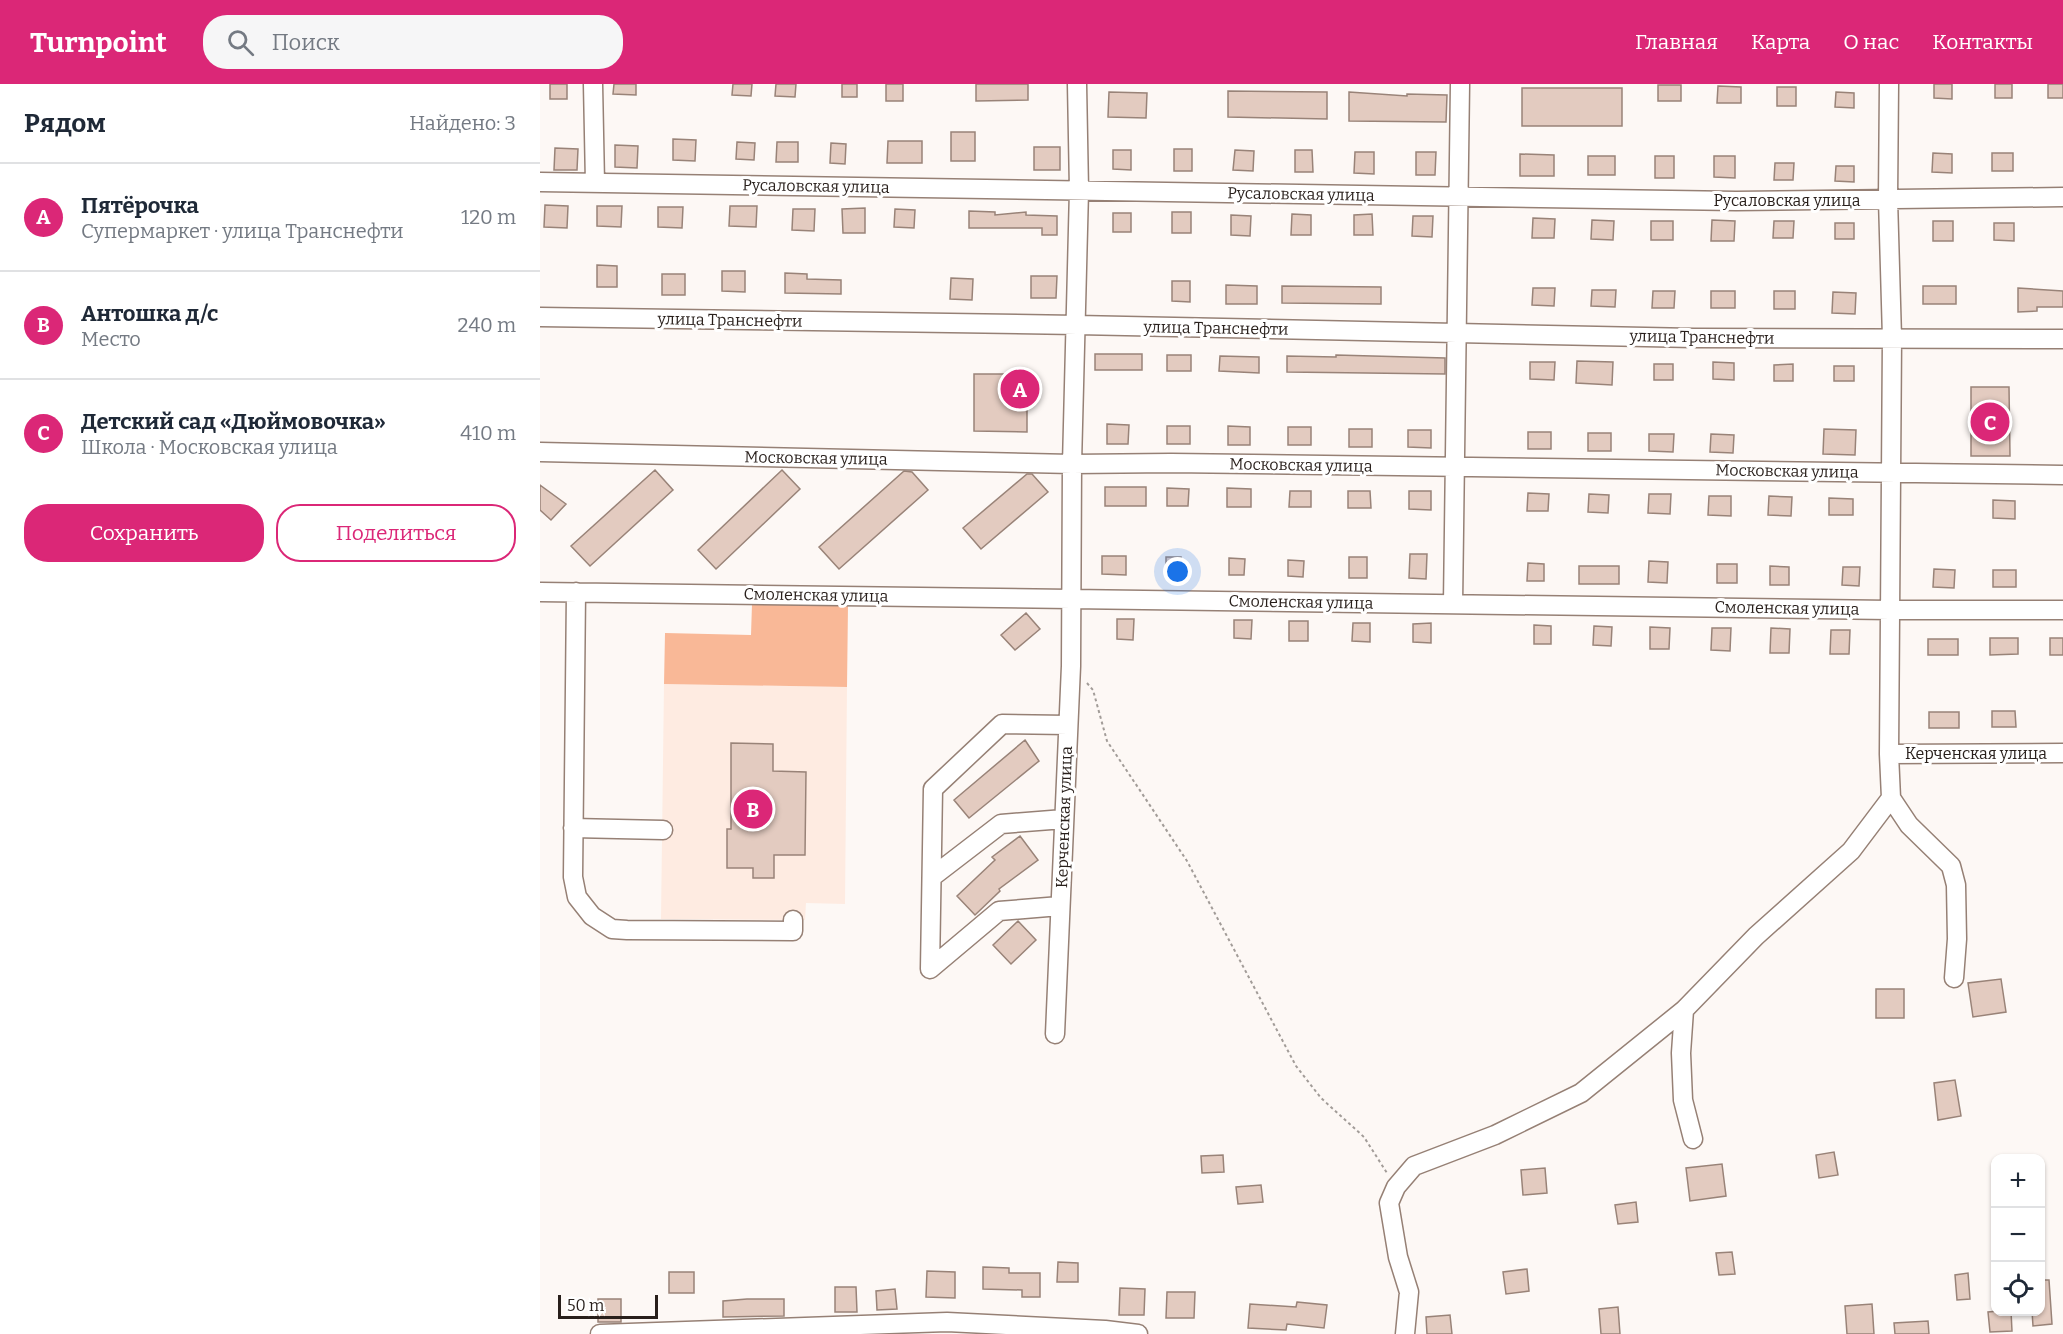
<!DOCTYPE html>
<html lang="ru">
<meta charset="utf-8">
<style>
:root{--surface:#fff;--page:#f6f6f7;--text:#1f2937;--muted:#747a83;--line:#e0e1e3;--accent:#db2777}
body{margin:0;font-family:Bitter,serif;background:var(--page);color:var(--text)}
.controls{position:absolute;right:18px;bottom:18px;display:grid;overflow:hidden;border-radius:12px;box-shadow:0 2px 4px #0004}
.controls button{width:54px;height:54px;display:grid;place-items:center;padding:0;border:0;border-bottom:2px solid var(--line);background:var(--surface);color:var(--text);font:30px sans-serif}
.scale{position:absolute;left:18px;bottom:15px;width:100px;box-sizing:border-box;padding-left:6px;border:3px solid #281f1b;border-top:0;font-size:16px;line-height:21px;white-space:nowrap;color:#281f1b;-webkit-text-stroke:4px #fff;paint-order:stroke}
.you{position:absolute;left:638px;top:488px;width:21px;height:21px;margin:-15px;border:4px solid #fff;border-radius:50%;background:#1a73e8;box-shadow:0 0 0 9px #1a73e833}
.badge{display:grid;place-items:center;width:39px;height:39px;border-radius:50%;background:var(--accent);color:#fff;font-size:20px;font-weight:700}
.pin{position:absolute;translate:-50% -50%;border:3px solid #fff;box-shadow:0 2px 6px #0006}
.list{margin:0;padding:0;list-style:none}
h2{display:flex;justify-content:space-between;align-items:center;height:78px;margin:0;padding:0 24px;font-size:26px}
h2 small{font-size:20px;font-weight:400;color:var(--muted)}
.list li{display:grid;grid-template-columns:39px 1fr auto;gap:18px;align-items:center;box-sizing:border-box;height:108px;padding:0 24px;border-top:2px solid var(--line)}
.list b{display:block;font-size:22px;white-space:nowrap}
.list p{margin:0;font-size:20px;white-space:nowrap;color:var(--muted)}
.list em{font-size:20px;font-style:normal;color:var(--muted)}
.actions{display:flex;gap:12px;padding:18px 24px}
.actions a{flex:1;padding:14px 0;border:2px solid var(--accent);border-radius:24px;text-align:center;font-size:21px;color:var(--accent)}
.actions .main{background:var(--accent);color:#fff}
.icon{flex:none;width:33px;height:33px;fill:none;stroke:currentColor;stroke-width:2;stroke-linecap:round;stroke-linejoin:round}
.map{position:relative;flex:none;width:1523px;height:1250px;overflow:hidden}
header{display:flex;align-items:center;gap:36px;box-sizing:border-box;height:84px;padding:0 30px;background:var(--accent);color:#fff}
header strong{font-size:28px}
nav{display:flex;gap:33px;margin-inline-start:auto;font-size:21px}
.search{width:420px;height:54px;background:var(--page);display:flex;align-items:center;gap:15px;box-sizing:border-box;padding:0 21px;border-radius:24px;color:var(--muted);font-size:22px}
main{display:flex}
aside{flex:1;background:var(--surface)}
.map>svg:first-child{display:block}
.built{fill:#feebe1}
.green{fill:#f9b897}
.building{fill:#e3cbc0;stroke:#998378;stroke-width:1.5}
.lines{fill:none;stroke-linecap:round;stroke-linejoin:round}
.minor-casing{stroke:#968075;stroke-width:21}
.path{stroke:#a29c98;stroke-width:2;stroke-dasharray:3 3;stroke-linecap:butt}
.minor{stroke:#fff;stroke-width:18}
.labels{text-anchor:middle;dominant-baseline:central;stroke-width:6;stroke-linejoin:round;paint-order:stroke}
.street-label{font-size:16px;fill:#281f1b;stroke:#fff}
</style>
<header>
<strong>Turnpoint</strong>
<div class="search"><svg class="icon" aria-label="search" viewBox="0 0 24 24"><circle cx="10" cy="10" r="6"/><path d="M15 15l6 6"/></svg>Поиск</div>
<nav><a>Главная</a><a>Карта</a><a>О нас</a><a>Контакты</a></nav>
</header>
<main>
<aside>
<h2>Рядом<small>Найдено: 3</small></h2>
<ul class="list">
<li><span class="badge">A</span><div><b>Пятёрочка</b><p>Супермаркет · улица Транснефти</p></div><em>120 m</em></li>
<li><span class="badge">B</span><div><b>Антошка д/с</b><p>Место</p></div><em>240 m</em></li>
<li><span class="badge">C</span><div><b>Детский сад «Дюймовочка»</b><p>Школа · Московская улица</p></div><em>410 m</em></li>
</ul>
<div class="actions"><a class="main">Сохранить</a><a>Поделиться</a></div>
</aside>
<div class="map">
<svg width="1523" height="1250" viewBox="0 0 1523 1250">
<rect width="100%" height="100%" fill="#fdf8f5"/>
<path class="built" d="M124,600l183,3 -2,217 -39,-1 -1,17 -144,-1z"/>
<path class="green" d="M212,520l96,1 -1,82 -183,-3 1,-51 86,2z"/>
<path class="building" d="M10,0h17v15h-17z
M74,0h22v11l-23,-1z
M193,0h19l-1,12 -19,-1z
M236,0h20l-1,13 -20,-1z
M302,0h15v13h-15z
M346,0h17v17h-17z
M436,0h52v16l-52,1z
M1394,0h18v15l-18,-1z
M1455,0h17v14h-17z
M1508,0h15v14h-15z
M1118,1h23v16h-23z
M1178,2l23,1v16h-24z
M1237,3h19v19h-19z
M982,4h100v38h-100z
M688,7l99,1v27l-99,-2z
M569,8l38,1 -1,25 -38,-1z
M809,8l58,4v-2l40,1 -1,27 -97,-1z
M1296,8l18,1v15l-19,-1z
M411,48h24v29h-24z
M133,55l23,1 -1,21 -22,-1z
M348,57h34v22h-35z
M197,58l18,1 -1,17 -18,-1z
M237,58h21v20h-22z
M291,59l15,1 -1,20 -15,-1z
M75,61l23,1 -1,22 -22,-1z
M494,63h26v23h-26z
M15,64l23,1 -1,21h-23z
M634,65h18v22h-18z
M573,66h18v20l-18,-1z
M695,66l19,1 -1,20 -20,-1z
M755,66h17l1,22h-18z
M815,68h19v22l-20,-1z
M876,68h20l-1,23h-19z
M1393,69l19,1v19l-20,-1z
M1452,69h21v18h-21z
M980,70l34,1v21h-34z
M1048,72h27v19h-27z
M1115,72h19v22h-19z
M1174,72h21v22l-21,-1z
M1235,79h19l-1,17h-19z
M1296,82h18v16l-19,-1z
M5,121l23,1 -1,22 -23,-1z
M57,122h25l-1,21 -24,-1z
M190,122h27l-1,21 -27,-1z
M118,123h25l-1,21 -24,-1z
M325,124v25h-22l-1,-24z
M253,125h22l-1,22 -22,-1z
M355,125l20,1 -1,18 -20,-1z
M429,127l26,1v3l31,-3v3l31,1v19h-15v-7h-73z
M632,128h19v21h-19z
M573,129h18v19h-18z
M752,130l19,1v20h-20z
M832,130l1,21h-19v-20z
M691,131l20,1 -1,20 -19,-1z
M873,132h20l-1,21 -20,-1z
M993,134l22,1 -1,19h-22z
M1052,136l22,1 -1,19 -22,-1z
M1172,136l23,1 -1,20h-23z
M1111,137h22v19h-22z
M1234,137h20l-1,17h-20z
M1393,137h20v20h-20z
M1295,139h19v16h-19z
M1454,139h20v18l-20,-1z
M57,181l20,1v21h-20z
M182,187h23v21l-23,-1z
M245,189l22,1v5l34,1v14l-56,-1z
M122,190h23v21h-23z
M491,192h26l-1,22h-25z
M411,194l22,1 -1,21 -22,-1z
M632,197h18v21l-18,-1z
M686,201l31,1v18h-31z
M742,202l99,1v17l-99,-1z
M1383,202h33v18h-33z
M993,204h22l-1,18 -22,-1z
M1478,204l45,3v16h-26v4l-19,1z
M1052,206h24l-1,17 -24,-1z
M1113,207h22l-1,17h-22z
M1171,207h24v17h-24z
M1234,207h21v18h-21z
M1293,208l23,1 -1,21 -23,-1z
M555,270h47v16h-47z
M627,271h24v16h-24z
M796,271l109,3v16l-158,-2v-16l49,1z
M680,272l39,1v16l-40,-2z
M1037,277l36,1 -1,23 -36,-2z
M990,278h25l-1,18 -24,-1z
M1173,278l21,1v17l-21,-1z
M1114,280h19v16h-19z
M1253,280v17h-19v-16z
M1294,282h20v15h-20z
M434,290h53v58l-53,-1z
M1431,303h38l1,69h-39z
M567,340l22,1 -1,19h-21z
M627,342h23v18h-23z
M688,342l22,1v18h-22z
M748,343h23v18h-23z
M809,345h23v18h-23z
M1284,345l32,1 -1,25 -32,-1z
M868,346h23v18l-23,-1z
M988,348h23v17h-23z
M1048,349h23v18h-23z
M1109,350h25l-1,18 -24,-1z
M1171,350l23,1 -1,18 -23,-1z
M115,386l18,20 -83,76 -19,-20z
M242,386l18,19 -84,80 -18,-19z
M364,387l8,1 16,18 -89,79 -20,-22z
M487,390h5l16,18 -67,57 -18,-21z
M0,401l26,19 -15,16 -11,-10z
M565,403h41v19h-41z
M627,404l22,1 -1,17h-21z
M687,404l24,1v18h-24z
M750,407h21v16h-22z
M808,407h22l1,17h-23z
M869,407h22v19l-22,-1z
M988,409l21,1 -1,17h-21z
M1049,410l20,1 -1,18 -20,-1z
M1109,410h22l-1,20 -22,-1z
M1169,412h22v20l-23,-1z
M1229,412l23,1 -1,19 -23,-1z
M1289,414l24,1v16h-24z
M1453,416l22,1v18l-22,-1z
M870,470h17l-1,25 -17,-1z
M562,472h24v19l-24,-1z
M626,473h15l-1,18h-14z
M809,473h18v21h-18z
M689,474l16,1 -1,16h-15z
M748,476l16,1 -1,16 -15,-1z
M1109,477l19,1 -1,21 -19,-1z
M988,479l16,1v17h-17z
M1177,480h20v19h-20z
M1039,482h40v18h-40z
M1230,482l19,1v18h-19z
M1303,483h17l-1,19 -17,-1z
M1394,485l21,1 -1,18 -21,-1z
M1453,486h23v17h-23z
M486,529l14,16 -25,21 -14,-15z
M577,535h17l-1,21 -16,-1z
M694,536h18l-1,19 -17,-1z
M749,537h19v20h-19z
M813,539h17v19l-18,-1z
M891,539v20l-18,-1v-18z
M994,541l17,1v18h-17z
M1054,542l18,1 -1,19 -18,-1z
M1110,543l20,1 -1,21h-19z
M1172,544h19l-1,23 -19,-1z
M1231,544l19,1 -1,24h-19z
M1291,546h19l-1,24h-19z
M1450,554h28v16l-28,1z
M1510,554h13v17h-13z
M1388,555h30v16h-30z
M1452,627h23l1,16h-24z
M1389,628h30v16h-30z
M485,656l14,21 -70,57 -15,-18z
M191,659l42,1v27l33,1 -1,83h-31v23h-21v-10h-26v-39h4z
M480,752l18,24 -39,29 1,2 -25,24 -18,-19 38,-36 -3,-3z
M478,837l18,19 -25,24 -18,-19z
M1461,895l5,33 -33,5 -5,-34z
M1336,905h28v29h-28z
M1415,996l6,36 -23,4 -4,-37z
M1294,1068l4,23 -19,3 -3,-23z
M683,1071l1,17 -22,1 -1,-17z
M1182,1080l4,32 -36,5 -4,-33z
M1005,1084l2,25 -24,2 -2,-25z
M721,1101l2,17 -25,2 -2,-17z
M1096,1118l2,20 -20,2 -3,-19z
M1192,1168l3,22 -16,1 -3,-22z
M518,1178l20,1v19h-21z
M443,1183l26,1v5h31v24h-18v-7l-39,-1z
M987,1185l2,22 -23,3 -3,-22z
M387,1187l28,1v26l-29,-1z
M129,1188h25v21h-25z
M1428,1189l2,26 -13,1 -2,-25z
M1500,1196h9l3,44 -19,2 -1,-15h8z
M295,1203h21l1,25h-22z
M580,1204l25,1 -1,26h-25z
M355,1205l2,20 -20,1 -1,-19z
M627,1208h28l-1,26h-28z
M58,1215h23v23h-23z
M207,1215h37v17l-61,1v-16z
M757,1218l30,3 -3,23 -37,-4 -1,6 -38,-2 2,-24 46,3z
M1332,1220l2,30h-27l-2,-28z
M1078,1223l2,27h-19l-2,-25z
M1459,1227h12l1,20 -22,1 -2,-20z
M910,1231l2,19h-25l-1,-17z
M1388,1237l1,13h-34l-1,-11z"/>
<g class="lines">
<defs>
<path id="minor" d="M53,0l2,99
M0,98l1196,19 327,-4
M0,233l537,8 617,13 369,1
M0,368l532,12 99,-1 892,12
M0,508l1350,18h173
M36,508l-3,285 4,20 15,19 20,13 15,1 166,1v-11
M913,520l7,-520
M1349,670l174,-1
M1351,714l18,27 42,41 5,19 1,54 -3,39
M33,744l90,2
M392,793l69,-53 63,-5
M520,822l-61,5 -69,58 3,-180 69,-65 66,1
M1144,926l-3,43 2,47 10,39
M515,950l16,-368 1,-202 7,-274 -2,-106
M60,1250l347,-12 158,8 33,4
M865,1250l4,-42 -11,-35 -9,-54 7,-16 18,-21 81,-31 86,-42 103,-83 72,-74 95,-85 40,-53 -2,-44 3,-416 -4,-139 1,-115"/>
</defs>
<use href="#minor" class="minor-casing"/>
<path class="path" d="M547,599l6,7 14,51 80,120 109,205 25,32 43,39 23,36"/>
<use href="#minor" class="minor"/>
</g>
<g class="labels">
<g class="street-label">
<text transform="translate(276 102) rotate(1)">Русаловская улица</text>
<text transform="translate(761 110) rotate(1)">Русаловская улица</text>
<text x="1247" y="116">Русаловская улица</text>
<text transform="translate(190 236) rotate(1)">улица Транснефти</text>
<text transform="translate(676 244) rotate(1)">улица Транснефти</text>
<text transform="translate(1162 253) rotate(1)">улица Транснефти</text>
<text transform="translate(276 374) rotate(1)">Московская улица</text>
<text transform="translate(761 381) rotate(1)">Московская улица</text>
<text transform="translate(1247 387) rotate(1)">Московская улица</text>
<text transform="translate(276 511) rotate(1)">Смоленская улица</text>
<text transform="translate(761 518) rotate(1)">Смоленская улица</text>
<text transform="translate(1247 524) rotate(1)">Смоленская улица</text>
<text x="1436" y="669">Керченская улица</text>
<text transform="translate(524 733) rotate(-88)">Керченская улица</text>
</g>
</g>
</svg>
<div class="controls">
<button>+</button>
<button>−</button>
<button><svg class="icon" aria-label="locate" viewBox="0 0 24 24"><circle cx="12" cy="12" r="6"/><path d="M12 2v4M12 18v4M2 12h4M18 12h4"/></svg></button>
</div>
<div class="scale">50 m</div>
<div class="you"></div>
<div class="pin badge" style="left:480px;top:305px">A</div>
<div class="pin badge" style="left:213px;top:725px">B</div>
<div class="pin badge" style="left:1450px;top:338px">C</div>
</div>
</main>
